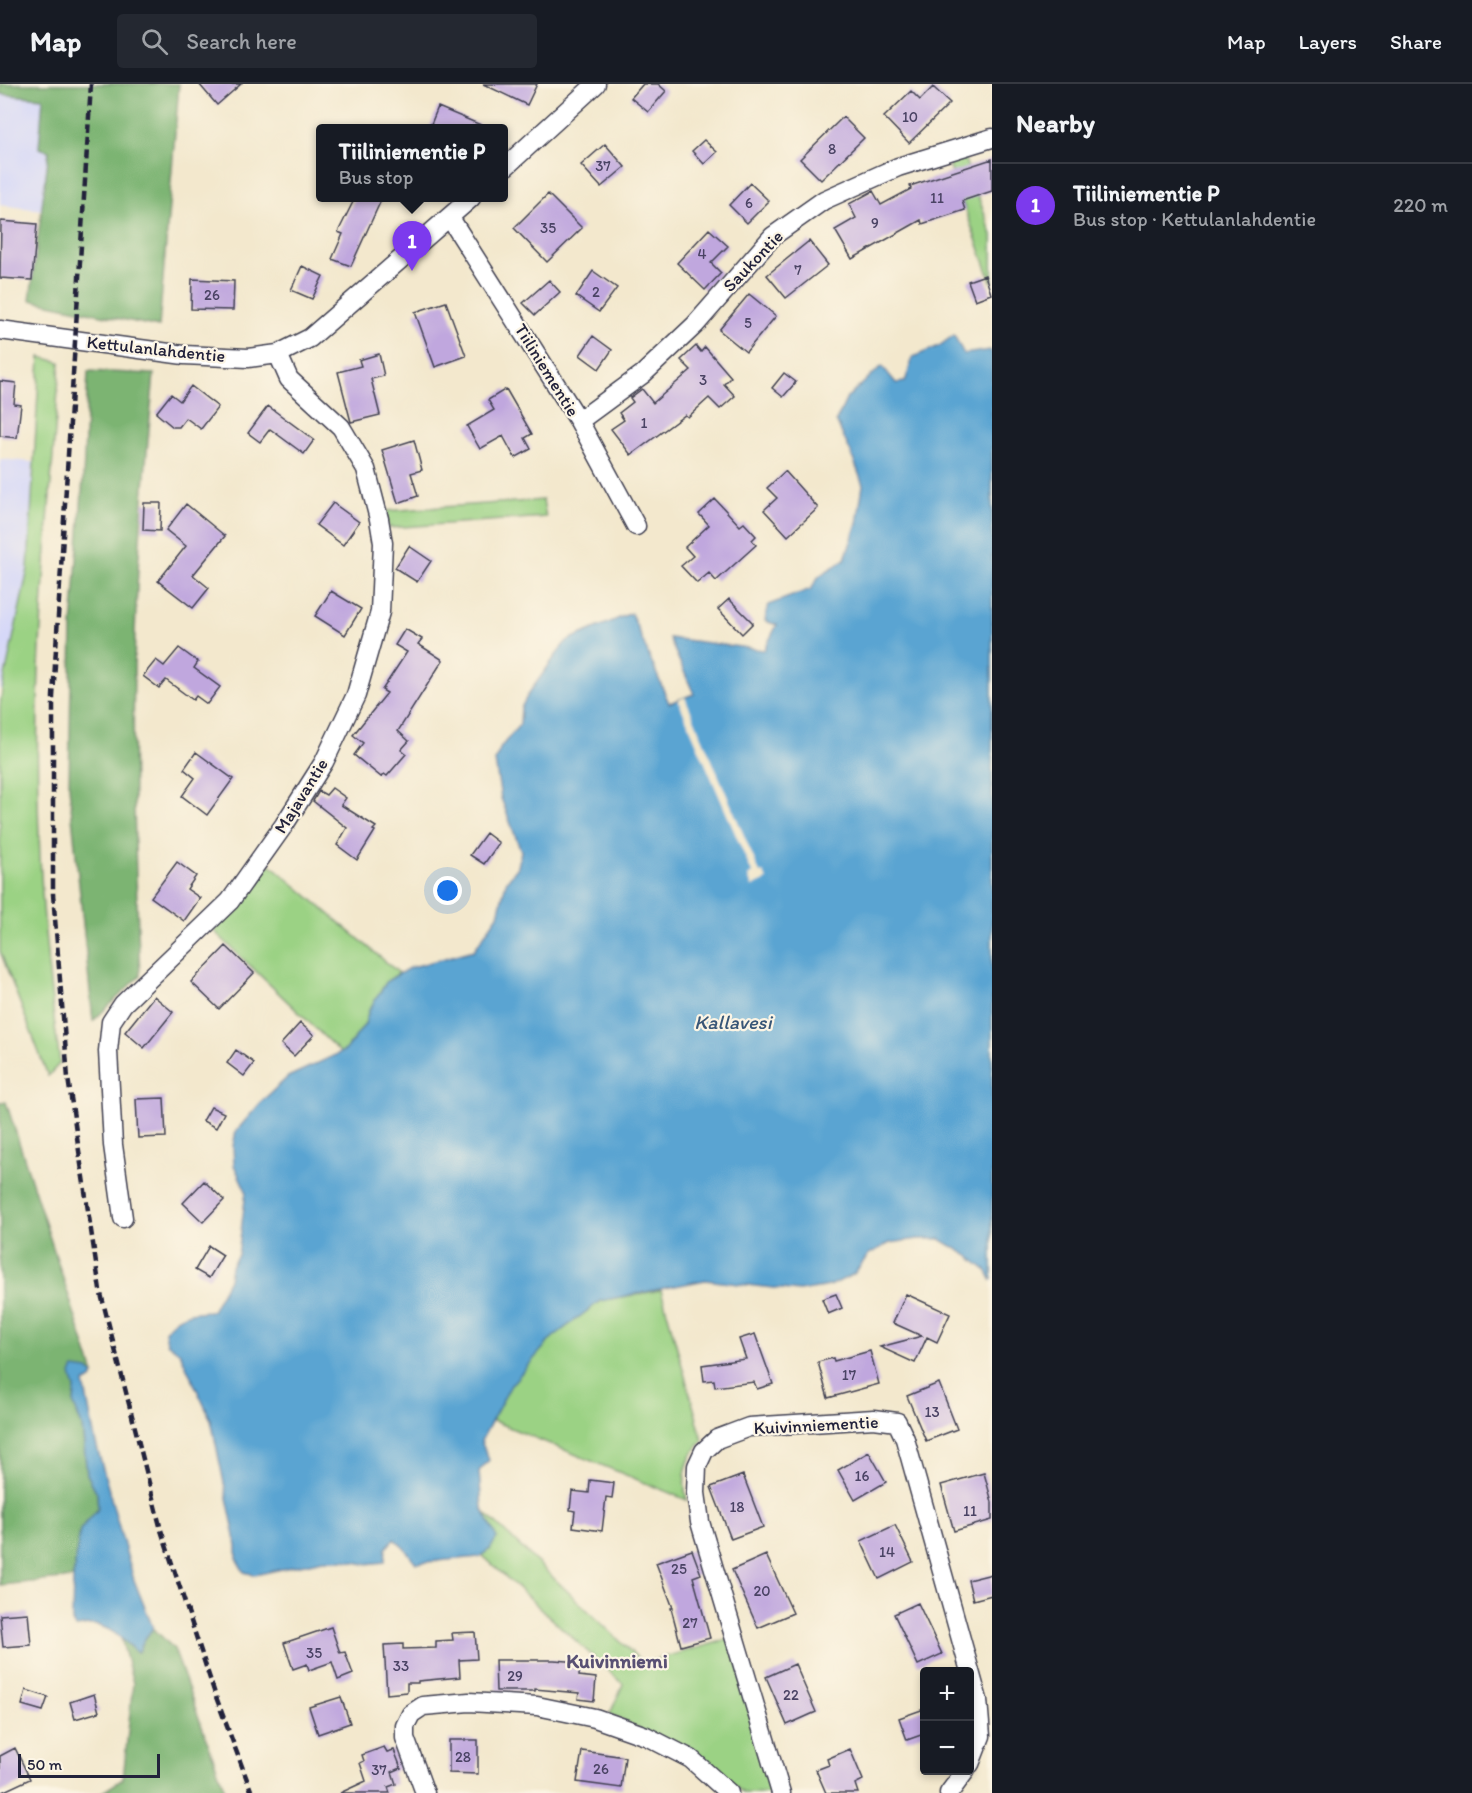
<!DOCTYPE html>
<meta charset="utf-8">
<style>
:root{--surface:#171b24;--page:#242831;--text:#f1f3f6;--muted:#9ea1a6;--line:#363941;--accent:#7c3aed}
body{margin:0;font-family:Itim,sans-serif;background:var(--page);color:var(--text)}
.controls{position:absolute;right:18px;bottom:18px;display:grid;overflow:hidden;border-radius:6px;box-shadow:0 3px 9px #0003}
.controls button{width:54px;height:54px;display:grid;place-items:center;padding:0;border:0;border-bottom:2px solid var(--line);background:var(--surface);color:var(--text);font:30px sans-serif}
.scale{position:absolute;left:18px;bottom:15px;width:142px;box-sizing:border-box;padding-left:6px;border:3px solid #22223b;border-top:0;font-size:16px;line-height:21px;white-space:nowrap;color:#22223b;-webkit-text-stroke:4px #fcf5e5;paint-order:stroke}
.you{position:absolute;left:448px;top:807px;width:21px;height:21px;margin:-15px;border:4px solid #fff;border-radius:50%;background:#1a73e8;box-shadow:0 0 0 9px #1a73e833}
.badge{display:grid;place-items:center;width:39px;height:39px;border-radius:50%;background:var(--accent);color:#fff;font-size:20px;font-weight:700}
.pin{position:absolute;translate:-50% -50px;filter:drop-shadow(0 2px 3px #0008)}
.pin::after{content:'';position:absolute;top:32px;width:21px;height:18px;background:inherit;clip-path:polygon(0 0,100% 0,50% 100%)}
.popup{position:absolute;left:316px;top:40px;width:192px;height:78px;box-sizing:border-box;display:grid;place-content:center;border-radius:6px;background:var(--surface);filter:drop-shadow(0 2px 4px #0005);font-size:20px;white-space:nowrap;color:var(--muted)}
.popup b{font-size:22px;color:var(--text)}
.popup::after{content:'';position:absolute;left:50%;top:100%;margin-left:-12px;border:12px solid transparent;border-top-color:var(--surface)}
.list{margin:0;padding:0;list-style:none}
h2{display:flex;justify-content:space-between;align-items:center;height:78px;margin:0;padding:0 24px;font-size:26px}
h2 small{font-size:20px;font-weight:400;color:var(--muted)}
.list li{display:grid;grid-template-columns:39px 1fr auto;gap:18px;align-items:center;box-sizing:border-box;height:84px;padding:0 24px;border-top:2px solid var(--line)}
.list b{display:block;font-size:22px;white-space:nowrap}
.list p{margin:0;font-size:20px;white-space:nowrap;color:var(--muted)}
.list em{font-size:20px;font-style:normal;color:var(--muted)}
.icon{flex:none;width:33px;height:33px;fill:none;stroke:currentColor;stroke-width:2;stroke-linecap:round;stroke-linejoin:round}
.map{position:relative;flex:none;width:992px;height:1709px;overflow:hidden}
header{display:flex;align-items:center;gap:36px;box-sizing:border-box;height:84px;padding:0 30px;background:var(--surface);border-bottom:2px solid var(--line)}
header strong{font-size:28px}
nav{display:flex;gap:33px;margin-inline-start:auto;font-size:21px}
.search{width:420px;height:54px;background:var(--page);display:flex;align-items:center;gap:15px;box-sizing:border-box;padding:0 21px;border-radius:6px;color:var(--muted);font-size:22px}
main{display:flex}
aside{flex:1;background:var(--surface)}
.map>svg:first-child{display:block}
.built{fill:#d6d8f8}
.green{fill:#9bd284;stroke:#5e7a60;stroke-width:1.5}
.forest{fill:#7cb472;stroke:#4f6b56;stroke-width:1.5}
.water{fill:#5aa4d2;stroke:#3e6386;stroke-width:1.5}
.pier{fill:#f3e8cd}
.building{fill:#c0a7de}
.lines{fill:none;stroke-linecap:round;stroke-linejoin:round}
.minor-casing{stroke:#414051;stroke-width:21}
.minor{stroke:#fff;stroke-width:18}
.rail{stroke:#22223b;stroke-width:4.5;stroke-dasharray:9 4.5;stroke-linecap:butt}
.labels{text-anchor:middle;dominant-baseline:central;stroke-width:4.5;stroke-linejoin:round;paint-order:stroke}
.number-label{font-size:15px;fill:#4a4364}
.street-label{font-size:18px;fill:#22223b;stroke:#fcf5e5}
.water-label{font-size:20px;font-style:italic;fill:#385677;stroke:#fcf5e5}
.neighbourhood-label{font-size:20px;font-weight:bold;fill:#595174;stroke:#fcf5e5}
</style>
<header>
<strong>Map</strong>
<div class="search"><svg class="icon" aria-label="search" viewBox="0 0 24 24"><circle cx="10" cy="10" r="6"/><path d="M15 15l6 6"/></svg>Search here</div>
<nav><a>Map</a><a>Layers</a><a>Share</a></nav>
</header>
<main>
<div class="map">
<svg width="992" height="1709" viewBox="0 0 992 1709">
<rect width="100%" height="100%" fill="#fcf5e5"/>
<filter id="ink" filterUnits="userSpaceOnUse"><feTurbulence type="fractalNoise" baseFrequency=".0167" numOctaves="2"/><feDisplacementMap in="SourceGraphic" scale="12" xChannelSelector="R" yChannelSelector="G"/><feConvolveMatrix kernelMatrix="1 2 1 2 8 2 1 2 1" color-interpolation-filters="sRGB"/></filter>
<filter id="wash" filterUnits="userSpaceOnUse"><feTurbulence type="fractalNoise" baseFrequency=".008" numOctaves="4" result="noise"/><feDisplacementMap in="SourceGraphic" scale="24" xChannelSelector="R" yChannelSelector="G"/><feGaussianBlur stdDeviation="1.35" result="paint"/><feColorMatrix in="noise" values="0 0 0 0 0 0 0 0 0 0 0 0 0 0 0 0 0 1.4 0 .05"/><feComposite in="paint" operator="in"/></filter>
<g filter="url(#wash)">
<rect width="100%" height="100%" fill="#f3e8cd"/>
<path class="built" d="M0,10l43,3 -4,51 10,3 -8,59 -41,-5z
M0,375l33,3 -5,107 -26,121h-2z"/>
<path class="green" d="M964,73l28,78v48l-44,-121z
M40,273l20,5c-7,102 -17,205 -21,307 -5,132 2,264 21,394l-12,13 -48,-125v-244l2,-17 26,-121z
M543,416l3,17 -157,11 -3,-17z
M270,780l129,109 -12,8 -18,29 -4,14 -19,26 -5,3 -127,-122z
M661,1206l42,151c-17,15 -22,37 -16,59l-196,-80 19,-35 42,-47 48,-37z
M484,1428l159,151 87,-24 44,154h-31l-36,-30 -97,-49 13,-30 -141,-129 8,-6v-25z"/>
<path class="forest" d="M0,0h179l-20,243 -129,-27 19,-149 -10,-3 4,-50 -43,-4z
M88,287l66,3c-8,87 -16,173 -19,260 -4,114 0,228 5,342l-47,45 -24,-234 3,-162 11,-146z
M6,1018l88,272 -6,-4 -16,4 3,15 -1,16 8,21 5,48 10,19 1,16 -18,21 -7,48 -73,7v-482z
M153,1544l21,21 52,144h-125l22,-14 10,-96 -12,-45 7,4 7,9 4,1 5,-12z"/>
<path class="water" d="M954,251l10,19 26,-4 2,3v928l-6,-11 -19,-15 -27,-16h-22l-28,4 -21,11 -15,20 -24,12 -31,5 -94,-11 -105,21 -48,37 -41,47 -30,56 8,19 -10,11 3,37 15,30 -7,11 -11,8 -63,6 -12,-15 -10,-9 -8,9 -1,14 -20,2 -21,-4h-21l-68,15 -11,-3 -7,-12v-14l-26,-126 -31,-67 -13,-10 -2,-12c11,-17 27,-20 47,-20l17,-32 2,-13 7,-11 8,-64 -12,-26 -1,-19 3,-15 27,-31 25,-23 58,-27 19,-26 4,-14 18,-29 22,-13 65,-18 24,-35 8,-33 12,-15 3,-16 -20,-53 -6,-37 6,-14 19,-23 1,-16 8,-15 35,-49 9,-6 58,-25 38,90 25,-9 -25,-56 95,12 13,-25 -12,-4 3,-16 43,-16 8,-13 26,-17 12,-35 6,-39 -11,-30 -16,-34 11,-23 35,-32 14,17 9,-1 8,-25 26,-11z
M74,1284l14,2 6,4 -3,5 -7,4 11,57 29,105 10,35 19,48 -9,12 -5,11 -2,1c-13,-11 -24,-24 -42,-27 -6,-1 -14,2 -20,2l-3,-6 1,-43 7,-48 18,-21 -1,-16 -10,-19 -5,-48 -8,-21 1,-16 -4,-15z"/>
<path class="pier" d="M685,613l75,176 3,-1 4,8 -15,7 -4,-11 4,-3 -74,-173z"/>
<g id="blocks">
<path class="building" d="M199,0h42l-24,21z
M483,0h54l-10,21z
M643,0h15l8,7 -18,21 -17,-14z
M933,3l17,16 -41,40 -25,-26 27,-26 9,9z
M438,23l50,21v1h-59z
M843,33l21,21 -43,42 -21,-21z
M704,56l13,12 -13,12 -12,-13z
M605,60l20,23 -24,20 -20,-22z
M992,75v32l-30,10 3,9 -43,14 -1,-4 -69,39 -17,-29 21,-12 -7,-14 24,-13 8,14 30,-16 -1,-3z
M750,99l19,18 -22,22 -18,-18z
M548,110l34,34 -35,34 -33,-34z
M355,114h27l-31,68 -19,-7 11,-25 -5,-2z
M1,137l36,3 -5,56 -32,-2z
M709,145l19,17 -17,17 10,10 -16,17 -28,-27z
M809,157l19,24 -42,33 -19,-23z
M302,182l21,10 -11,23 -21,-9z
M593,187l24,17 -18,24 -23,-16z
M985,191l6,19 -16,6 -7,-19z
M192,195l42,2 -1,29 -42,-1z
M549,196l11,12 -25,23 -12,-12z
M749,210l27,22 -30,36 -27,-22z
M446,218l20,54 -31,11 -20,-55z
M593,252l19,14 -13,19 -19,-14z
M696,262l5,6 4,-5 26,30 -7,7 11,12 -15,13 -11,-11 -21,19 -3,-2 -54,40 -20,-26 13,-9 -5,-7 14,-11 -3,-4 12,-9 11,14 38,-33 -10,-10z
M379,270l5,22 -13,3 9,36 -29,7 -13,-50 23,-6 -2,-6z
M784,289l12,9 -13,15 -11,-9z
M0,297l16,2 -2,21 7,1 -4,33 -17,-2z
M191,302l27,21 -17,22 -15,-11 -7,9h-6l-17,-14 15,-19 9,7z
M506,305l26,45 -7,4 6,11 -16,9 -12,-22 -23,13 -13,-23 27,-16 -6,-10z
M268,322l46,34 -10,14 -34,-25 -10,13 -12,-9z
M414,356l8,30 -11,3 7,23 -20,7 -16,-53z
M785,387l33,37 -30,28 -24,-26 13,-12 -10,-10z
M715,415l25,27 4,-3 12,13 -4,4 4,5 -40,36 -7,-8 -12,10 -16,-17 12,-10 -8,-9 24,-22 -10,-11z
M144,419h17l-1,28 -17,-1z
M333,419l26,19 -16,23 -27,-20z
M186,420l39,32 -32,39 16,13 -16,20 -35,-27 28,-35 -20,-16z
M409,462l22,15 -14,21 -22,-14z
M331,507l30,18 -16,26 -30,-19z
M729,515l24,24 -11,11 -24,-25z
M405,545l17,10 -4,5 25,16 -45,71 11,10 -8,9 5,4 -19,22 -3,-2 -3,3 -27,-22 9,-12 -10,-8 34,-42 -5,-3 25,-38 -12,-7z
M179,564l19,14 -4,6 26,19 -13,17 -11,-8 -3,4 -27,-20 -7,8 -16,-12 13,-16 8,6z
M196,668l37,27 -26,36 -25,-19 13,-18 -11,-9z
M332,704l14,10 -5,7 35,22 -3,3 2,1 -18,29 -20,-15 10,-17 -34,-27 6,-10 7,4z
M486,749l13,10 -15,21 -14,-9z
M177,778l19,14 -9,13 13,9 -16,23 -33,-24z
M226,862l28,27 -35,36 -28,-27z
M154,912l19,16 -29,36 -19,-16z
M300,939l14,12 -20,21 -13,-12z
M236,966l18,13 -10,13 -17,-13z
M164,1014l2,39 -28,1 -2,-39z
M211,1023l13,6 -8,15 -13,-7z
M204,1097l20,19 -21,22 -20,-19z
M209,1162l14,9 -14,23 -14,-8z
M836,1210l6,14 -14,6 -6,-15z
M906,1210l44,20 -13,28 -10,-5 -12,26 -35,-16 42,-11 -29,-13z
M755,1250l18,50 -16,5 -3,-7 -39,5 -1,-7 -10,1 -2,-16 44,-6 -7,-20z
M870,1267l9,33 -51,14 -10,-36 15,-4 1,3z
M939,1299l18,46 -31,12 -19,-45z
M869,1368l17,30 -31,18 -17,-30z
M984,1389l8,29v18l-38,11 -13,-46z
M743,1391l20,52 -32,12 -20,-52z
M590,1396l24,3 -2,15 -6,-1 -4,34 -29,-4 2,-16 -5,-1 2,-19 17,2z
M895,1441l18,37 -34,17 -18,-38z
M692,1466l9,24 -8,3 17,61 -29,8 -10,-38h2l-17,-45z
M766,1471l27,58 -35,15 -26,-58z
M992,1490v21l-19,5 -5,-20z
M918,1519l24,51 -24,11 -24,-51z
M28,1529l3,32 -28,2 -3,-32z
M331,1543l9,26 5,-1 8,22 -15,6 -6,-18 -23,8 -2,-6 -14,5 -9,-26z
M475,1548l2,27 -18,1 1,17 -42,4v2h-11v9l-20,2 -3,-49 19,-1v5l33,-1v-7l17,-1 -1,-7z
M495,1576h59l26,2 -1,14 17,2 -2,23 -16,-2 1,-6 -44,-4v2h-39z
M795,1580l21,48 -29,13 -21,-48z
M26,1606l22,7 -5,14 -21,-6z
M94,1610l5,18 -24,7 -5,-17z
M341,1613l9,26 -32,11 -9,-27z
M924,1625v25l-17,6 -8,-22z
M449,1656h29v34l-29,-1z
M384,1663l3,5 7,-2 7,18 -9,4 4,12 -8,3 2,6h-50l26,-12 -6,-18 4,-2 -2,-6z
M15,1664l15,31 -30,14v-37z
M850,1665l13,31 -8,4 3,9h-32l-10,-23 13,-5 -2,-6z
M582,1667l43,6 -4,31 -44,-6z"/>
</g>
</g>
<g filter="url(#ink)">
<use href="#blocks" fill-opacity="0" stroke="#414051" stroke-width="1.5"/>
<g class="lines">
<defs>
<path id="minor" d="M504,84l92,-84
M450,134l129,203 57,105
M0,246l184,25 64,3 30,-4 32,-16 161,-140
M579,337l64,-47 52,-49 78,-89 51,-36 74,-33 94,-29
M123,1134l-10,-73 -5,-94 3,-29 12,-18 107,-103 54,-76 40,-63 32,-67 24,-83 3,-69 -4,-24 -13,-50 -25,-42 -52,-48 -11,-25
M425,1709l-20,-55v-12l6,-12 12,-8 46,-4 68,4 58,12 51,18 45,23 38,34
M781,1709l-81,-271 -4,-29 1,-27 7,-15 13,-12 32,-12 125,-8 23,3 8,17 73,261 3,36 -11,28
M949,1709l17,-23"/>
</defs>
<use href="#minor" class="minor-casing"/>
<use href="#minor" class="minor"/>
<path class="rail" d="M91,0l-38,613v197l15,184 32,212 61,240 55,167 36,96"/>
</g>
</g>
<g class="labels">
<g class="number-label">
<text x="910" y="33">10</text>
<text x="832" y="65">8</text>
<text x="603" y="82">37</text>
<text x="937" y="114">11</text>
<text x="749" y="119">6</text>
<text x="875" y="139">9</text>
<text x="548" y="144">35</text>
<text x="702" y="170">4</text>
<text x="798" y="186">7</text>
<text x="596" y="208">2</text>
<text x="212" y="211">26</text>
<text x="748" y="239">5</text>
<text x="703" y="296">3</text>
<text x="644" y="339">1</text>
<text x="849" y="1291">17</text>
<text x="932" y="1328">13</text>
<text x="862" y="1392">16</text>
<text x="737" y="1423">18</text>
<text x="970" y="1427">11</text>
<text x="887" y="1468">14</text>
<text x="679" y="1485">25</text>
<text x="762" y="1507">20</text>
<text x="690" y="1539">27</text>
<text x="314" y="1569">35</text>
<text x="401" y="1582">33</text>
<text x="515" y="1592">29</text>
<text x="791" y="1611">22</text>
<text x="463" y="1673">28</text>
<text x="601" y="1685">26</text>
<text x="379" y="1686">37</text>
</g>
<g class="street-label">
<text transform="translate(753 177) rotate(-46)">Saukontie</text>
<text transform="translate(156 265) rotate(6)">Kettulanlahdentie</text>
<text transform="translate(547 286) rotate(58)">Tiiliniementie</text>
<text transform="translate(301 712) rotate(-58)">Majavantie</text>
<text transform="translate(816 1341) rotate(-3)">Kuivinniementie</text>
</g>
<g class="water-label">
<text x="733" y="938">Kallavesi</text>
</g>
<g class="neighbourhood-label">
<text x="617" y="1577">Kuivinniemi</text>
</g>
</g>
</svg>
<div class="controls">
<button>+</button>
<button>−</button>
</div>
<div class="scale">50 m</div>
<div class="you"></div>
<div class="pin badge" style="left:412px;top:187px">1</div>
<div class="popup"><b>Tiiliniementie P</b>Bus stop</div>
</div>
<aside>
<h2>Nearby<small></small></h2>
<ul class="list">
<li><span class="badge">1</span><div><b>Tiiliniementie P</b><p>Bus stop · Kettulanlahdentie</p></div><em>220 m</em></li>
</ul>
</aside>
</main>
